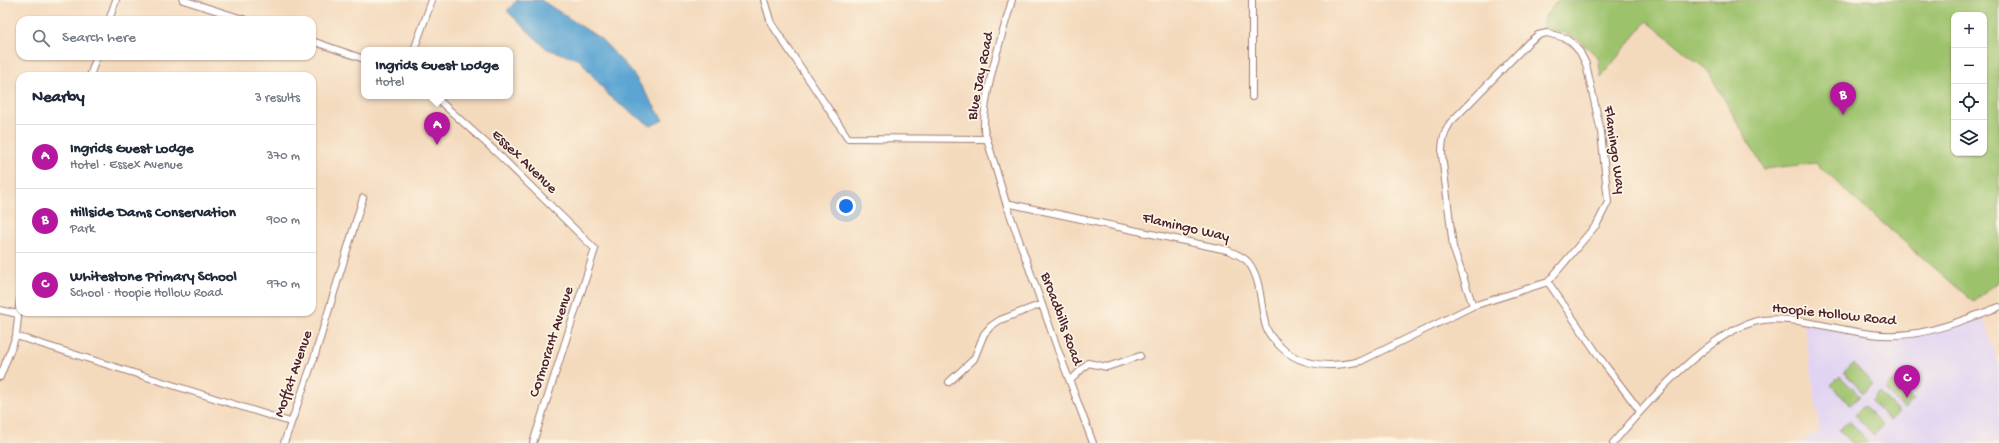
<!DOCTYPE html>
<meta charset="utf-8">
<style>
:root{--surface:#fff;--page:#f2f2f3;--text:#1f2937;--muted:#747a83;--line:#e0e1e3;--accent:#b5179e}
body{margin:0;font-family:"Gochi Hand",sans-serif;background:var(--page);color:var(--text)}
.controls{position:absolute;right:12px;top:12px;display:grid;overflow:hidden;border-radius:8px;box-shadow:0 1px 3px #0004}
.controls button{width:36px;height:36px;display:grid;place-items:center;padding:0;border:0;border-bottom:1px solid var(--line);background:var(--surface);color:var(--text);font:20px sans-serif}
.you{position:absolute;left:846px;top:206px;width:14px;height:14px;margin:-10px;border:3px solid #fff;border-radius:50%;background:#1a73e8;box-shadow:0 0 0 6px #1a73e833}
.badge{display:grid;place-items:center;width:26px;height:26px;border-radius:50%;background:var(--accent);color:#fff;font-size:13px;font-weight:700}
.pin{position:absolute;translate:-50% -33px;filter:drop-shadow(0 1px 2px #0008)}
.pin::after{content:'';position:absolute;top:21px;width:14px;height:12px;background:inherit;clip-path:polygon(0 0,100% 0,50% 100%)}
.popup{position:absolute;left:361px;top:47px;width:152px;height:52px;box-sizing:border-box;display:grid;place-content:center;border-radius:8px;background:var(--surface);filter:drop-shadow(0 1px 3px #0005);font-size:13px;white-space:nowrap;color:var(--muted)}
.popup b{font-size:15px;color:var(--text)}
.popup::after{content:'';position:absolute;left:50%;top:100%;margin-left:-8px;border:8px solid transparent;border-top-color:var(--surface)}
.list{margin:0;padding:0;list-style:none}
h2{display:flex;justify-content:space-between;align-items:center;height:52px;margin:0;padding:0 16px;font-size:17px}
h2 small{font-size:13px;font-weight:400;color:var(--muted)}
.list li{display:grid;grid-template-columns:26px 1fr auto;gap:12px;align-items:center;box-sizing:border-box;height:64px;padding:0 16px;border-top:1px solid var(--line)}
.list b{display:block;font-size:15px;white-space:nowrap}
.list p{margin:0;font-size:13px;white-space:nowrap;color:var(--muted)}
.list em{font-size:13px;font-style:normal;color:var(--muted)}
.icon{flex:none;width:22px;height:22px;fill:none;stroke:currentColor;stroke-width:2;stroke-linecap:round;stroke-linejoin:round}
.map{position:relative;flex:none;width:1999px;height:443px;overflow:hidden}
.search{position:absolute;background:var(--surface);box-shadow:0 1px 3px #0004;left:16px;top:16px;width:300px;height:44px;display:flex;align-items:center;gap:10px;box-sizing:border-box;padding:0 14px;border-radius:12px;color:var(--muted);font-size:15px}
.panel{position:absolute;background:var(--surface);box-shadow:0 1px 3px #0004;left:16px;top:72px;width:300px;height:244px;border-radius:12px}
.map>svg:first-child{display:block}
.built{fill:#e1d4f3}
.green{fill:#9dc26c;stroke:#74704c;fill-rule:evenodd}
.water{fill:#5ca5d3;stroke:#53627f}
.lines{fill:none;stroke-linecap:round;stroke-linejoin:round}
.minor-casing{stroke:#9f7c74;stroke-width:8}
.minor{stroke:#fff;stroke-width:6}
.labels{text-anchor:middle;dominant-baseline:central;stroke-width:3.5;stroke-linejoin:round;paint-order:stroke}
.street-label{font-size:15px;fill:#4a1f2b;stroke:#fcf5e5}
</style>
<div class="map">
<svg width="1999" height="443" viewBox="0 0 1999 443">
<rect width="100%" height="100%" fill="#fcf5e5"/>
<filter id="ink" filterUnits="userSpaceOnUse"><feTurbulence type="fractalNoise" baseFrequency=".025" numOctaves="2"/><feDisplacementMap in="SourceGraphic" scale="8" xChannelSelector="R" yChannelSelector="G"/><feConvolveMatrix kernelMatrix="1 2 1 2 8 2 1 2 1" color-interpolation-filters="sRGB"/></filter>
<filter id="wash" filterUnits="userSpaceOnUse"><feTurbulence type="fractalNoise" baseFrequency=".012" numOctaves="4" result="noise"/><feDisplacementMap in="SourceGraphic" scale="16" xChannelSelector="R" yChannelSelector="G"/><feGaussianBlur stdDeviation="0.9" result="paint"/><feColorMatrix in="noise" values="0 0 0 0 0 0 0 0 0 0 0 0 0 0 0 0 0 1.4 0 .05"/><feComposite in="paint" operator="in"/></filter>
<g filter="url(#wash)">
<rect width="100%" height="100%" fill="#f4dabd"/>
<path class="built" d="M1982,315l17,51v77h-200l21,-12 -16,-107 89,13z"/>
<path class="green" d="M1558,0h441v281l-25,21 -124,-107 -34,-32 -52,6 -56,-98 -61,-50 -46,56 -3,-20 -24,-21 -24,-7 -5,3 -3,-3 4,-14zM1954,15h30v138h-30z
M1853,363l20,21 -10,9 -19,-21z
M1840,376l20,20 -10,9 -19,-20z
M1894,380l20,20 -10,9 -19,-20z
M1880,392l19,20 -9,9 -19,-20z
M1864,406l19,20 -9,9 -19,-20z
M1849,421l19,20 -2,2h-14l-13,-13z"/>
<path class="water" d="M517,0h24l60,39 31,33 31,48 -12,6 -39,-27 -32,-39 -33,-11 -40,-38z"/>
</g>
<g filter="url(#ink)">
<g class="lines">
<defs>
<path id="minor" d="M183,0l63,20
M764,0l7,23 77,115 139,1
M1012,0c-10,36 -29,92 -28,129l22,74 52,147 35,93
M109,20l7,-20
M1547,33l18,5 7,5 8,9 6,12 15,68 7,70 -11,22 -49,58 -75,24 -20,-59 -11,-92c0,-13 1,-21 8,-32l79,-81 9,-7z
M312,41l52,18
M414,50l18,-50
M90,76l7,-20
M434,96l62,56 99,97 -62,194
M1252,97v-97
M1006,203l221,47c7,3 16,6 21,12 14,17 12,45 18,65 2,6 6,11 10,15 22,26 55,26 85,19l112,-55
M1548,282l57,83 35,46
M0,310l18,4
M16,336l274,86
M0,377l16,-41 4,-37
M1070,381l18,-18 19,4 33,-11
M949,382l25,-23 10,-25 7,-8 9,-6 42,-16
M284,443l31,-88 48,-157
M1613,443c32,-38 99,-116 150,-123 31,-4 76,10 108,14 48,6 84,-11 128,-27"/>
</defs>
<use href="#minor" class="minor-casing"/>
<use href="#minor" class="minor"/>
</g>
</g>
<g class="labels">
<g class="street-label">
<text transform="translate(981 76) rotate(-79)">Blue Jay Road</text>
<text transform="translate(1614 150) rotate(82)">Flamingo Way</text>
<text transform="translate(524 162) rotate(44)">Essex Avenue</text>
<text transform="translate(1186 228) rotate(13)">Flamingo Way</text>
<text transform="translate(1834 315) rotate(6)">Hoopie Hollow Road</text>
<text transform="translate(1061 319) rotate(70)">Broadbills Road</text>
<text transform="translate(552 342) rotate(-72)">Cormorant Avenue</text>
<text transform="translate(294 374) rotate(-71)">Moffat Avenue</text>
</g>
</g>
</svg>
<div class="controls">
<button>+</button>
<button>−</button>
<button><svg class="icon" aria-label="locate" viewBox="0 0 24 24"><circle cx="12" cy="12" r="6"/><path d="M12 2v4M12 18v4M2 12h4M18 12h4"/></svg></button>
<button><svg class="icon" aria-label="layers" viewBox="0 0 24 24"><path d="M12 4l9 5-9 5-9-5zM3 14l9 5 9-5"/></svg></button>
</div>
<div class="you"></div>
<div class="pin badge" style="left:437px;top:145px">A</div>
<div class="popup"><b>Ingrids Guest Lodge</b>Hotel</div>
<div class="pin badge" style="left:1843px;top:115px">B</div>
<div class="pin badge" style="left:1907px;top:398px">C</div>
<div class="search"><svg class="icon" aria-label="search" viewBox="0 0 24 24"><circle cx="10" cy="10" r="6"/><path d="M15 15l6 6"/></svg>Search here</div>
<section class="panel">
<h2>Nearby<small>3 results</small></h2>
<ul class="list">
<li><span class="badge">A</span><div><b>Ingrids Guest Lodge</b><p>Hotel · Essex Avenue</p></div><em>370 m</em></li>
<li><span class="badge">B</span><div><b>Hillside Dams Conservation</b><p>Park</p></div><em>900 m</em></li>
<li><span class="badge">C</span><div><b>Whitestone Primary School</b><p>School · Hoopie Hollow Road</p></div><em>970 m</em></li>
</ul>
</section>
</div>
